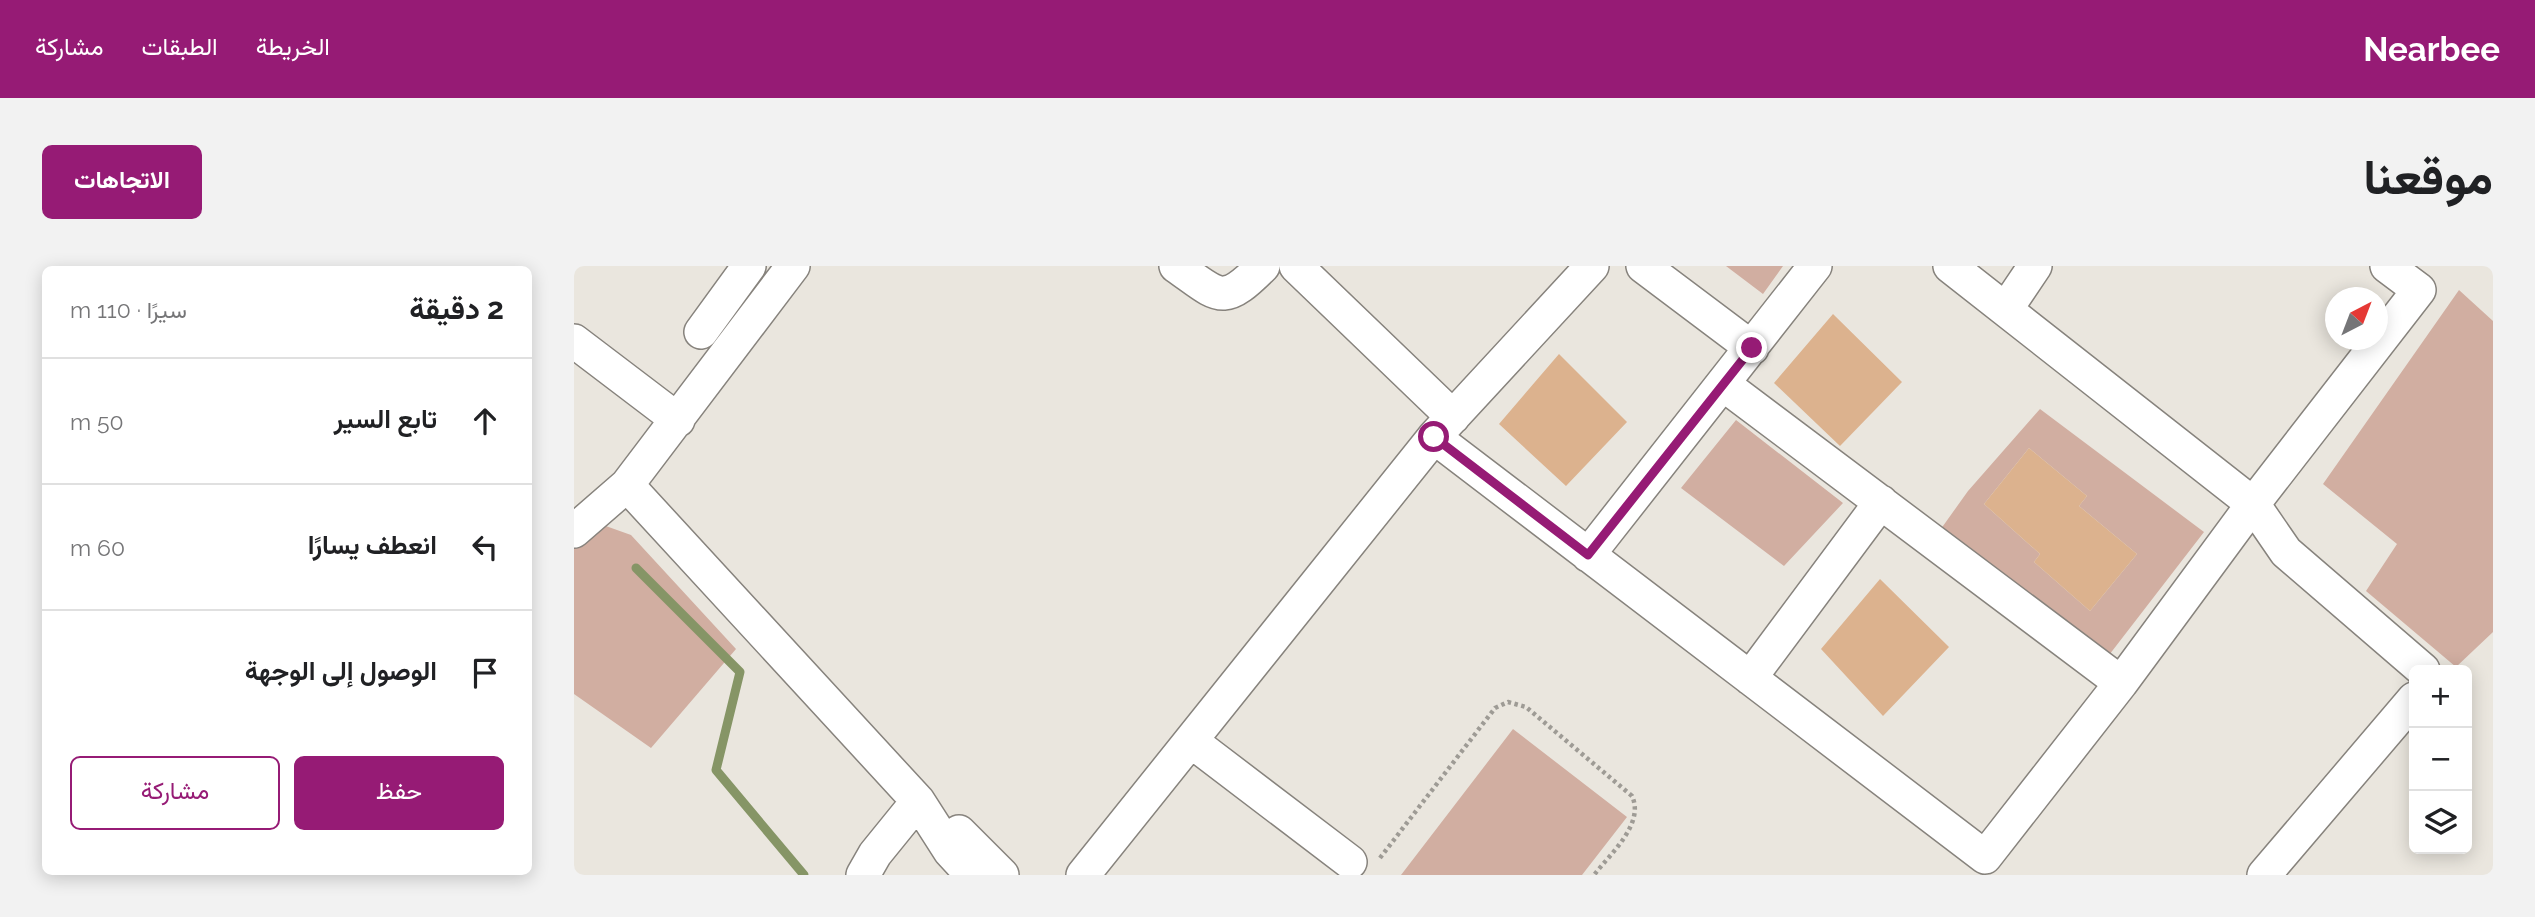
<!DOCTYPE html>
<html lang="ar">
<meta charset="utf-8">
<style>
:root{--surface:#fff;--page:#f2f2f2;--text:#202124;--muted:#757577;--line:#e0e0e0;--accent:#961b75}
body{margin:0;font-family:Raleway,Vazirmatn,sans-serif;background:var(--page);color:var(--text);direction:rtl}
.controls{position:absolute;right:21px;bottom:21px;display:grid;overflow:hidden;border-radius:10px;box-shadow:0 4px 18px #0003}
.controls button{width:63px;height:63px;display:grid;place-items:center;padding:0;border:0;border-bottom:2px solid var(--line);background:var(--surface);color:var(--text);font:35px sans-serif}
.compass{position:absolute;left:1751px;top:21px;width:63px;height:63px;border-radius:50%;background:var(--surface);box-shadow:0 4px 18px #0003;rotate:42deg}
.stop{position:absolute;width:21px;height:21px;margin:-16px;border:5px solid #961b75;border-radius:50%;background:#fff}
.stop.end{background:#961b75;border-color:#fff;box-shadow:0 2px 7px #0008}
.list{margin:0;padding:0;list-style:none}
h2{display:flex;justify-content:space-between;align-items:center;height:91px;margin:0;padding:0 28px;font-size:30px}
h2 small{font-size:23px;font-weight:400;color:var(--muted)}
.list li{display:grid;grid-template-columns:46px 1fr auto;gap:21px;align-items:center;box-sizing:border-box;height:126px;padding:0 28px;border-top:2px solid var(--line)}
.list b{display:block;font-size:26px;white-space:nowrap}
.list em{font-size:23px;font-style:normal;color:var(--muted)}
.actions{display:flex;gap:14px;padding:21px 28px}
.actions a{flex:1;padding:16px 0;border:2px solid var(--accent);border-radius:10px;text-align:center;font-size:24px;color:var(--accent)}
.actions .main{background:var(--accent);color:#fff}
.icon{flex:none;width:38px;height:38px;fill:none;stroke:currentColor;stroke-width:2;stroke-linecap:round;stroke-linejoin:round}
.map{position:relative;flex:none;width:1919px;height:609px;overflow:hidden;direction:ltr;border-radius:10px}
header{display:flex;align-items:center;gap:42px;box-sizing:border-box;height:98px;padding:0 35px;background:var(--accent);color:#fff}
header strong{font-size:33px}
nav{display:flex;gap:38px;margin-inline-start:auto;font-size:24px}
.intro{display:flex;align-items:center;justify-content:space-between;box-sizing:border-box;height:168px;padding:0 42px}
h1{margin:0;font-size:49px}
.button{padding:18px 32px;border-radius:10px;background:var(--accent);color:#fff;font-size:24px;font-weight:700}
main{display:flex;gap:42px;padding:0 42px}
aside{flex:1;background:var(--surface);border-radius:10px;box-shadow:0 4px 18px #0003}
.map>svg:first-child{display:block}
.green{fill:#d1aea1;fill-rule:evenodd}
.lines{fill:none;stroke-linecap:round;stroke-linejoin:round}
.stream{stroke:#869566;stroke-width:9}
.building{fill:#dcb28e}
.minor-casing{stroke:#87837d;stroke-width:36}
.path{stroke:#9e9b95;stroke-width:4.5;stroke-dasharray:3.5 3.5;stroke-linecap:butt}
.minor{stroke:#fff;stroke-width:33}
.route{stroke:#961b75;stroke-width:9}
</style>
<header>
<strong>Nearbee</strong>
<nav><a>الخريطة</a><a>الطبقات</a><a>مشاركة</a></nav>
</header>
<div class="intro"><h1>موقعنا</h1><a class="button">الاتجاهات</a></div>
<main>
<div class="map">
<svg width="1919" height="609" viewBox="0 0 1919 609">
<rect width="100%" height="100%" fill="#eae6de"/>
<path class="green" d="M1152,0h57l-20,28z
M1885,24l34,31v311l-37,35 -90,-76 31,-47 -74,-60z
M1466,143l164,123 -98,127 -168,-126 30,-42zM1455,182l58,48 -8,10 58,48 -47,57 -56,-49 6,-8 -56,-50z
M1162,154l107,83 -59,63 -103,-78z
M15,254l42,15 105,114 -85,99 -77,-54v-155z
M939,463l114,88 -45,58h-181z"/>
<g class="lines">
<path class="stream" d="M62,302l104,104 -24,98 88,105"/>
</g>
<path class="building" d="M1259,48l69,68 -62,64 -66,-63z
M985,88l68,68 -61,64 -67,-62z
M1455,182l58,48 -8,10 58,48 -47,57 -56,-49 6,-8 -56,-50z
M1306,313l69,68 -66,69 -62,-67z"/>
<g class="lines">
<defs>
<path id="minor" d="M602,0c44,31 46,41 87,0
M722,0l157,151
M1069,0l109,82
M1376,0l303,238 166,-214 -32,-24
M1432,43l29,-43
M127,66l48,-66
M0,75l104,79
M1149,118l398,299
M860,171l551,420 136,-174 132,-179 33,48 137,118
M53,219l291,316 32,50 22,24
M0,265l53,-46 166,-219
M1014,289l227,-289
M1176,412l131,-176
M617,475l159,121
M385,566l43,43
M289,609l12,-21 43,-53
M509,609l351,-438 158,-171
M1690,609l150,-176"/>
</defs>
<use href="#minor" class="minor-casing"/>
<path class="path" d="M806,592l115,-150 13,-6 18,5 106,89c13,28 -22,58 -38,79"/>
<use href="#minor" class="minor"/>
</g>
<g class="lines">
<path class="route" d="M860,171l154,118 164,-207"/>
</g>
</svg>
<div class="controls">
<button>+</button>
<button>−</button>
<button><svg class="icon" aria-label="layers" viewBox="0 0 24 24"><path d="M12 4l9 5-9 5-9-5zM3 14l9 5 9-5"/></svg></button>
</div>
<svg class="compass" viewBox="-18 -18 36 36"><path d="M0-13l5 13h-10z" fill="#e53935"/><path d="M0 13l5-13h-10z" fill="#757577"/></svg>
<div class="stop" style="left:860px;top:171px"></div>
<div class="stop end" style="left:1178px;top:82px"></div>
</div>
<aside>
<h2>2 دقيقة<small>سيرًا · 110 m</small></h2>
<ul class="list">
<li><svg class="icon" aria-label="ahead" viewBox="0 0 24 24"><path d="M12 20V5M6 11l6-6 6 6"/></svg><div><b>تابع السير</b></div><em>50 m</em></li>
<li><svg class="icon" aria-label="left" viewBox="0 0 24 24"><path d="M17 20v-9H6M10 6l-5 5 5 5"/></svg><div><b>انعطف يسارًا</b></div><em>60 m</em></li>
<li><svg class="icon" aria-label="arrive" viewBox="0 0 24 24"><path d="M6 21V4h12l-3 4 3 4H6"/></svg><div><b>الوصول إلى الوجهة</b></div></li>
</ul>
<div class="actions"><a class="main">حفظ</a><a>مشاركة</a></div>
</aside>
</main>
